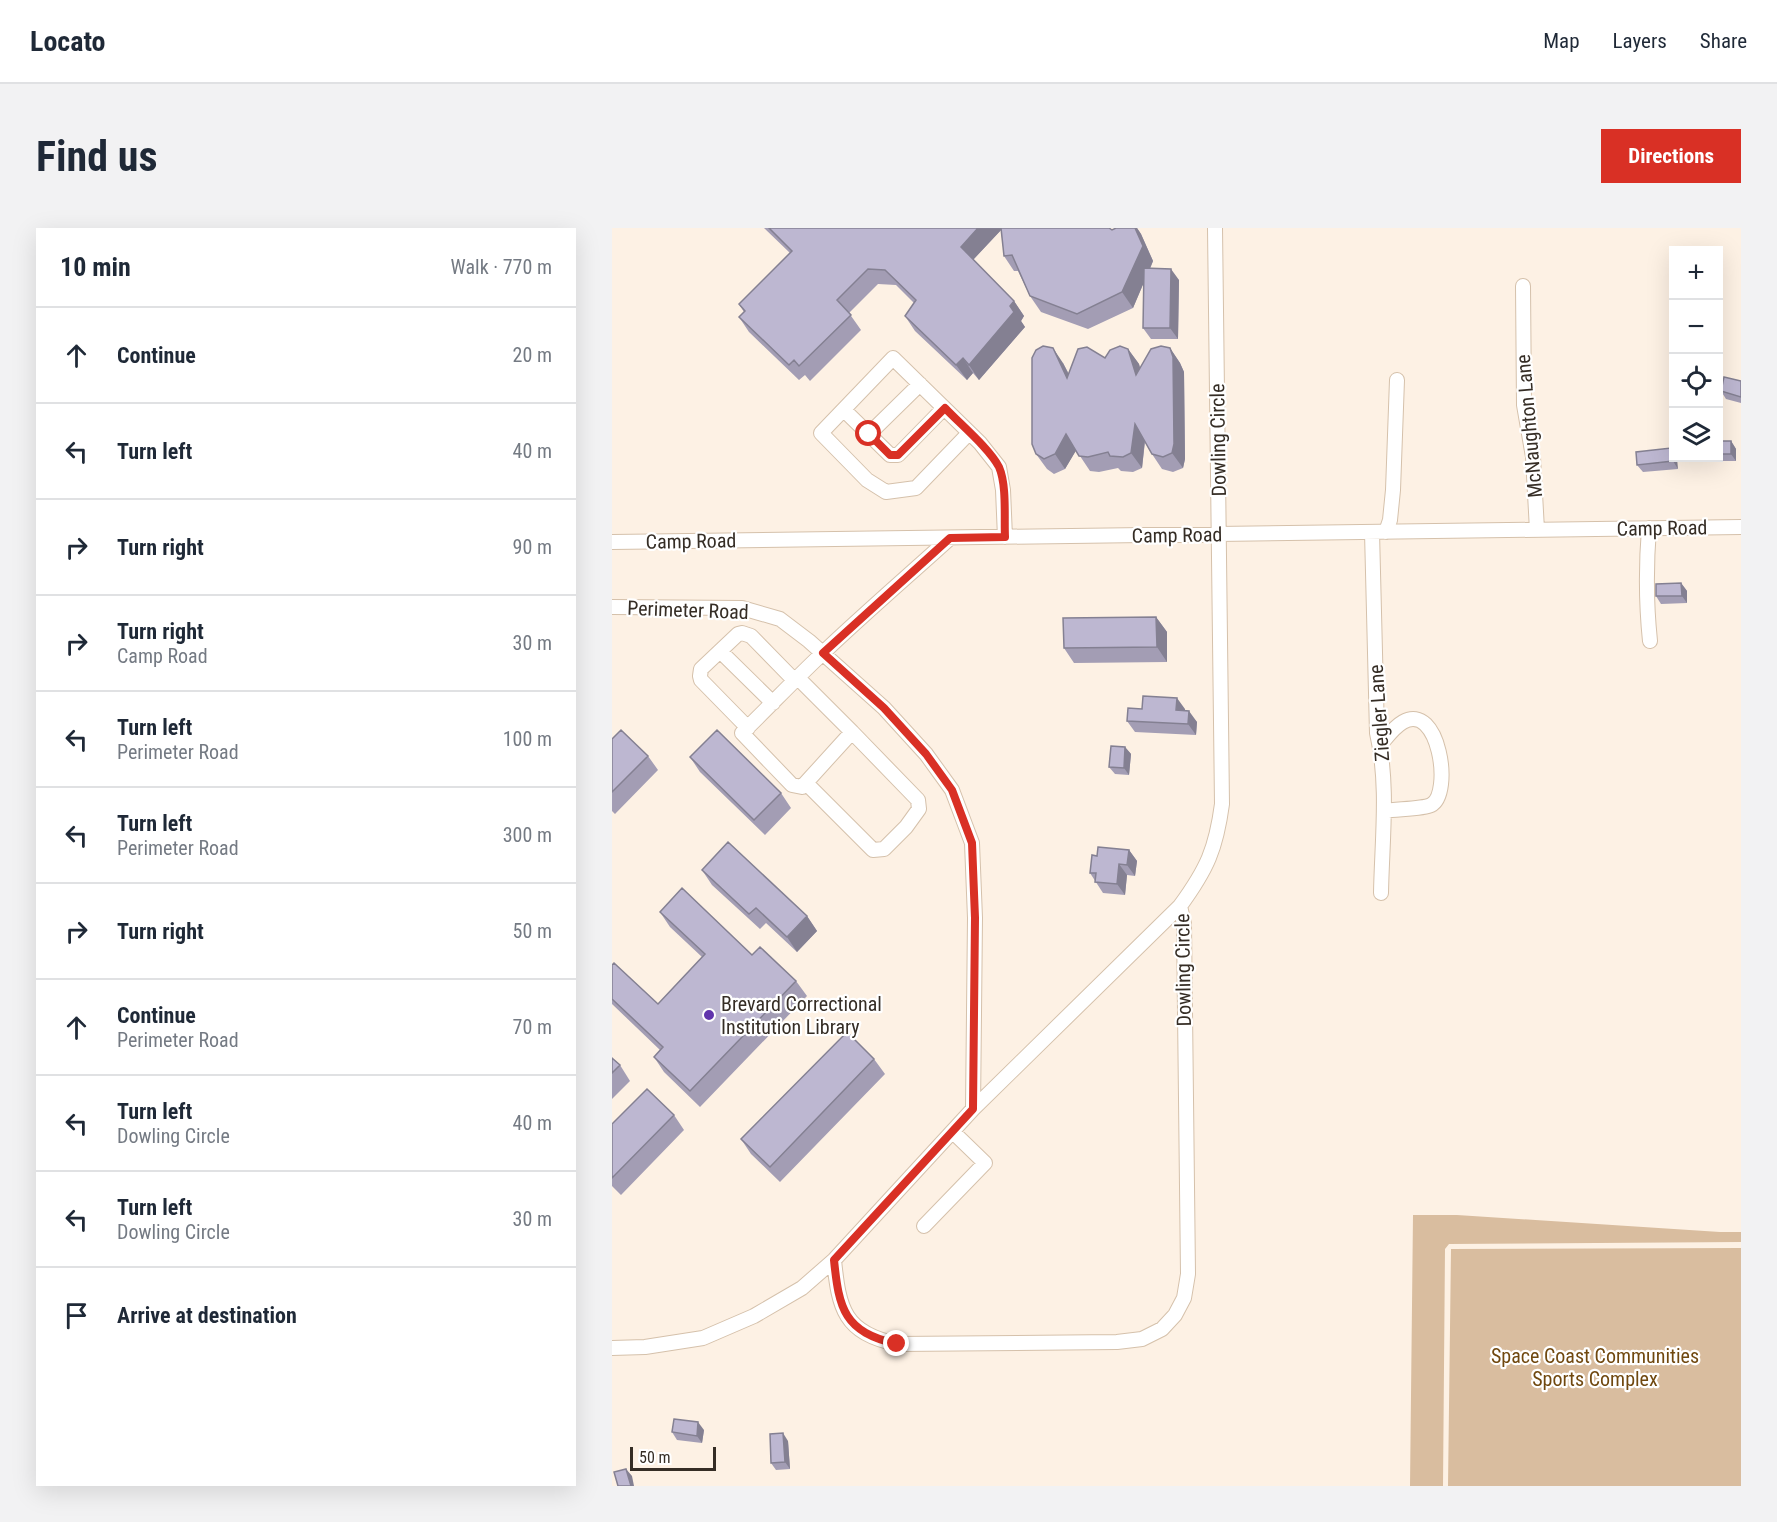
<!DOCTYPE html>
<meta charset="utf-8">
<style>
:root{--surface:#fff;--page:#f2f2f3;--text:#1f2937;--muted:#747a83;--line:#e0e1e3;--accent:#d93025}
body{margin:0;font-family:"Roboto Condensed",sans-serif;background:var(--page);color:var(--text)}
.controls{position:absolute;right:18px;top:18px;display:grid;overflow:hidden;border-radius:0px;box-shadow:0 6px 24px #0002}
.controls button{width:54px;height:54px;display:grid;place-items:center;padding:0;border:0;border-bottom:2px solid var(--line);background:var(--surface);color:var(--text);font:30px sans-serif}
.scale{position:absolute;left:18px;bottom:15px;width:86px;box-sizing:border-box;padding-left:6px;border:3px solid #352d25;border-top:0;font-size:16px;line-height:21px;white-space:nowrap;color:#352d25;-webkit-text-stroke:4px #fff;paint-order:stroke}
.stop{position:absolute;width:18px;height:18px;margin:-14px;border:4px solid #d93025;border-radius:50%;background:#fff}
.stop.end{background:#d93025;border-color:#fff;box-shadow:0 2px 6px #0008}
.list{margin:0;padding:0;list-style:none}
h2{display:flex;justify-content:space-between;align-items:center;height:78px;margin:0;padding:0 24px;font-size:26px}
h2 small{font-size:20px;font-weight:400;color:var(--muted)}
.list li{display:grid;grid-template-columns:39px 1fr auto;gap:18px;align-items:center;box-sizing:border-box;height:96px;padding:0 24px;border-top:2px solid var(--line)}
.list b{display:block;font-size:22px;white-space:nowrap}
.list p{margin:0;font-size:20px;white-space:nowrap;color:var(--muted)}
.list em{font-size:20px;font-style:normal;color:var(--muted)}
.icon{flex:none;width:33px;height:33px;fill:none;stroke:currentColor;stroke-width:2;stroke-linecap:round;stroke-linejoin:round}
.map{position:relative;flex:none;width:1129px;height:1258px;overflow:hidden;border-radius:0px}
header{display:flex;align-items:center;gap:36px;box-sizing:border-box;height:84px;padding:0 30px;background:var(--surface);border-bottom:2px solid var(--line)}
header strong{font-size:28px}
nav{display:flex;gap:33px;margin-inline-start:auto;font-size:21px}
.intro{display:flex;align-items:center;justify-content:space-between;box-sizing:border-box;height:144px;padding:0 36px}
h1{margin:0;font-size:42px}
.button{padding:15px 27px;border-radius:0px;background:var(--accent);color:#fff;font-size:21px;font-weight:700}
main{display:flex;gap:36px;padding:0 36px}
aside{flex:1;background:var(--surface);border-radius:0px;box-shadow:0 6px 24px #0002}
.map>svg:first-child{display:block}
.green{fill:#d9bd9f}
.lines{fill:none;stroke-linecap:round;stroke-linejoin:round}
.minor-casing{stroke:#d5c1ab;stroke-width:16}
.minor{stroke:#fff;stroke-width:14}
.wall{fill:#a39db4}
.shaded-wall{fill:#848092}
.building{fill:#bdb7d1;stroke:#848092;stroke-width:1.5}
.route{stroke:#d93025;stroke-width:8}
.poi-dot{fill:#6134ac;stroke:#fff;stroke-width:2}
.labels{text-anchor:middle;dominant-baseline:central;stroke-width:4.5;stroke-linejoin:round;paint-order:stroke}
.street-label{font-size:20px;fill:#352d25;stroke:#fff}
.poi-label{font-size:20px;fill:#352d25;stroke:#fff;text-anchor:start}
.park-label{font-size:20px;fill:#70480f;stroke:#fff}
</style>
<header>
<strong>Locato</strong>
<nav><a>Map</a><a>Layers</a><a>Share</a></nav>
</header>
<div class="intro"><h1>Find us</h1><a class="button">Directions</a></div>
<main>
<aside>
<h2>10 min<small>Walk · 770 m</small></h2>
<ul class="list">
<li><svg class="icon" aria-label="ahead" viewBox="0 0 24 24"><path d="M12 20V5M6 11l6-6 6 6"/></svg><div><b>Continue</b></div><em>20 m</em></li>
<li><svg class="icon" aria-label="left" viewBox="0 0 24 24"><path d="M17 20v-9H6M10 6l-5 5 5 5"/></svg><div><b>Turn left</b></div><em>40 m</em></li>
<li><svg class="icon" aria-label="right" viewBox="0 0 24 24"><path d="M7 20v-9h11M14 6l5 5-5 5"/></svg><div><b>Turn right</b></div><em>90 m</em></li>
<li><svg class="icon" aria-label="right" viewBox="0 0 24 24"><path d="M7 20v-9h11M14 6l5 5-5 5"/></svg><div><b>Turn right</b><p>Camp Road</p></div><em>30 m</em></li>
<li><svg class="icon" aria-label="left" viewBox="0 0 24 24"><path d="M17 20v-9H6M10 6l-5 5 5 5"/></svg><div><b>Turn left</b><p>Perimeter Road</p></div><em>100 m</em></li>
<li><svg class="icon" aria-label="left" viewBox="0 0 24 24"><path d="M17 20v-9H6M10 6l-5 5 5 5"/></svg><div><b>Turn left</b><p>Perimeter Road</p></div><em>300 m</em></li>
<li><svg class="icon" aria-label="right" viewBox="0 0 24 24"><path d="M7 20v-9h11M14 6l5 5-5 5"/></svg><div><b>Turn right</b></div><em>50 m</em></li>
<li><svg class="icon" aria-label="ahead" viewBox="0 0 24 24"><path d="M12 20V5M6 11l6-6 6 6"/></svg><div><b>Continue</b><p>Perimeter Road</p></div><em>70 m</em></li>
<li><svg class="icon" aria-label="left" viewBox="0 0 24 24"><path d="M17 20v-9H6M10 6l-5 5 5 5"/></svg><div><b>Turn left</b><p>Dowling Circle</p></div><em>40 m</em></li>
<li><svg class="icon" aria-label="left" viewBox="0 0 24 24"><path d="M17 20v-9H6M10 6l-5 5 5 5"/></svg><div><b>Turn left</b><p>Dowling Circle</p></div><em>30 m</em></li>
<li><svg class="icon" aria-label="arrive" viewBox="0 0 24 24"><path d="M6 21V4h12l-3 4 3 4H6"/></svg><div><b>Arrive at destination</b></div></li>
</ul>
</aside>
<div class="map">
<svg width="1129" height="1258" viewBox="0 0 1129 1258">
<rect width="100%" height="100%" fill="#fdf1e4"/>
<path class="green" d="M801,987h44l263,17h21v10l-292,2 -4,5 -2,237h-33z
M1129,1020v238h-293l3,-237z"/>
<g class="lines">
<defs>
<path id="minor" d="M911,58l1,119 9,52 4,73
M232,182l46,45h8l46,-47
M357,205l-53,55 -30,4 -19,-12 -46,-47 72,-75 87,85 19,24 4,23 2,47
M257,206l51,-50
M1037,300c-3,38 -3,75 1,113
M760,304l5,201c12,52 5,106 4,160
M774,304l4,-12 3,-30 4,-110
M0,314l1129,-15
M0,379l130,1 38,11 29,22 75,67 42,46 26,36 20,53 3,75 -2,191
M108,423l53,52
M186,450l54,54 -50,55 -10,-2 -50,-52c28,-27 54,-55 82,-81 41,-39 84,-76 126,-114
M136,500l-47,-48 -1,-4 1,-7 37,-35 4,-1 9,3 44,45
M768,517c7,-8 14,-18 23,-23 36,-21 50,72 28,83 -8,4 -35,4 -46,6
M194,555l67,67 11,-1 22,-22 13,-18 -1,-9 -66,-68
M312,998l61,-63 -32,-31
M222,1032c5,49 10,73 63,84l220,-2 25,-3 20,-10 13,-14 9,-17 4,-24 -4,-350 -4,-18c27,-37 36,-57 42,-102l-7,-576
M0,1120l33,-1 58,-9 51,-22 48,-28 32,-28 139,-151 207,-203"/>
</defs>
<use href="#minor" class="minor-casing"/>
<use href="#minor" class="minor"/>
</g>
<path class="wall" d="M152,0h345l3,2 4,-2h21l4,6 12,27 -3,8 29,11 -1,59h-27l-8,-11 1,-46 -11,26 -45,21 -47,-17 -11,-16 -12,-25h-4l-10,-15 -3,-26 -28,30 41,41 10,15 -3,5 4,6 -46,53 -6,-7 -6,7 -52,-49 -10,-15 9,-13 -18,-18 -18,-1 -29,29 12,17 -51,51 -5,-6 -6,5 -50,-48 -10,-15 5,-5 -5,-8 51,-51z
M558,120l10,15 4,9 1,87 -2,9 -10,4 -11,-3 -10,-15 -7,-12 -3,26 -9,4 -12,-1 -3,-3 -19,4 -9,-1 -14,-21 -11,19 -11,5 -7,-5 -11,-15 27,-91 6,11 36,-16 23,-9 11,15 1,4z
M1129,153v22l-15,-4 -5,-8z
M1107,213h12l5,8v12h-34l-3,-3h20z
M1059,220l3,3v7l4,11 -35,3 -6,-7z
M1069,355l6,8v12l-26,1 -5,-8z
M544,389l11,15v30l-93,1 -10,-15z
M530,481h43v2l12,11 -1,13 -61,-3 -8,-11z
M0,511l36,17 10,14 -43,44 -3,-3z
M513,519l6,7 -2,21 -14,-1 -6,-7z
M78,529l91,36 10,15 -26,27 -65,-63z
M517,622l8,11 -2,15 -8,-1 -2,20 -22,-2 -13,-20 7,-17z
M90,642l105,46 10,15 -20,21 -31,-29 -6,6 -48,-44z
M48,684l92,43 44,26 11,15 -107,111 -36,-35 -10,-15 6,-7 -48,-46v-39l46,39 44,-47 -32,-30z
M0,830l8,7 10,16 -18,18z
M262,831l11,15 -105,108 -29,-28 -10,-15z
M62,887l10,15 -63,65 -9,-9v-62z
M92,1202l-2,13 -25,-3 -5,-8z
M176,1213l2,28 -14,1 -5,-7z"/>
<path class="shaded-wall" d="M366,0h25l-32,34 -10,-15z
M523,0h2l4,6 12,27 -20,47 -11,-16z
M559,41l8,11 -1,59 -8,-11z
M402,73l10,15 -3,5 4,6 -46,53 -10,-15z
M441,120l10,15 15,30 -11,-15z
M558,120l10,15 4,9 1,87 -2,9 -11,-15z
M516,121l11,15 7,26 -10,-15z
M351,130l10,15 -6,7 -11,-15z
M523,196l10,15 -3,29 -11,-15z
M454,206l11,15 -12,20 -10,-15z
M1119,213l5,8v12l-5,-7z
M1059,220l3,3v7h3l1,11 -5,-8z
M1069,355l6,8v12l-5,-7z
M544,389l11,15v30l-10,-15z
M565,470l8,11 -1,13 -8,-12z
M577,483l8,11 -1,13 -8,-11z
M513,519l6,7 -2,21 -5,-7z
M517,622l8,11 -2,15 -8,-11z
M507,636l8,11 -2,20 -8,-11z
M195,688l10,15 -20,21 -10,-15z
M86,1194l6,8 -2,13 -5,-7z
M171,1205l5,8 2,28 -5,-7z
M14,1241l6,7 2,10h-3z"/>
<path class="building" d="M157,0h209l-17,19 53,54 -4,5 4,6 -45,53 -6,-7 -7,7 -51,-49 11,-16 -31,-30 -17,-1 -31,31 14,15 -52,51 -5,-6 -5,5 -50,-48 6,-6 -6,-7 53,-53z
M389,0h108l3,2 4,-2h19l8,18 -21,46 -45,22 -47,-18 -18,-41 -8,1z
M532,40l27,1 -1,59h-27z
M431,118l10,2 14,30 11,-29 9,-2 18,11 5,-8 10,-4 8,3 8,26 15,-26 10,-3 9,2 3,9 1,87 -2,9 -9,4 -11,-3 -17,-30 -4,29 -8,4 -13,-1 -2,-4 -20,5 -9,-1 -13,-22 -11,20 -11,5 -8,-5 -4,-10v-86l4,-8z
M1112,149l17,4v16l-20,-6z
M1107,213h12v13h-12z
M1059,220l2,13 -36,4 -1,-13z
M1069,355l1,13h-26v-12z
M544,389l1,30 -93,1 -1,-30z
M531,468l34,2 -1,12 13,1 -1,13 -61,-3 1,-13 14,1z
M9,502l27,26 -36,36v-53z
M105,502l64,63 -27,27 -64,-63z
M499,518l14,1 -1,21 -15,-1z
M116,614l79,74 -20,21 -31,-29 -7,6 -47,-44z
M486,619l31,3 -2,15 -8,-1 -2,20 -22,-2 1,-9h-6l2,-18 5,1z
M70,660l70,67 8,-8 36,34 -106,110 -36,-34 9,-10 -51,-48v-34l2,-2 44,41 47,-50 -45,-42z
M235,804l27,27 -104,108 -29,-28z
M0,830l8,7 -8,8z
M35,861l27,26 -62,63v-54z
M62,1191l24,3 -1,14 -25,-4z
M171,1205l2,29 -14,1 -1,-29z
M14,1241l5,17h-13l-4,-14z"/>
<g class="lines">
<path class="route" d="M257,206l21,21h8l47,-47c15,16 44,40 54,59 8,18 5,51 6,70l-55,1 -127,115 61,55 42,46 26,36 20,53 3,75 -2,191 -139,151c5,49 10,72 63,84"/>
</g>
<circle class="poi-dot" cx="97" cy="787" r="6"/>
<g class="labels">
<g class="street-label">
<text transform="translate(917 198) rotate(-95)">McNaughton Lane</text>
<text transform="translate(606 212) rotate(-91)">Dowling Circle</text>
<text transform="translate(1050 300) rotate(-1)">Camp Road</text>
<text transform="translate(565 307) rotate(-1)">Camp Road</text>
<text transform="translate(79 313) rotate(-1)">Camp Road</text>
<text transform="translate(76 382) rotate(2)">Perimeter Road</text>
<text transform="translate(767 485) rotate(-94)">Ziegler Lane</text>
<text transform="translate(571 742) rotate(-91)">Dowling Circle</text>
</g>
<g class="poi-label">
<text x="109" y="776">Brevard Correctional<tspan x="109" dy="23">Institution Library</tspan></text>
</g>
<g class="park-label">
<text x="983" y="1128">Space Coast Communities<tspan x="983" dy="23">Sports Complex</tspan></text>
</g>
</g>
</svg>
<div class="controls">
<button>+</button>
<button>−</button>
<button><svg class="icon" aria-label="locate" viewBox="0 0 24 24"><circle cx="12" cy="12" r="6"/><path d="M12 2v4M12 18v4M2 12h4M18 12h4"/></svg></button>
<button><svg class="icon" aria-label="layers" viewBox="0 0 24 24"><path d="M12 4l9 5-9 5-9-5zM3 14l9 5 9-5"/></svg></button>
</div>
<div class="scale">50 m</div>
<div class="stop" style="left:257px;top:206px"></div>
<div class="stop end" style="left:285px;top:1116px"></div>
</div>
</main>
